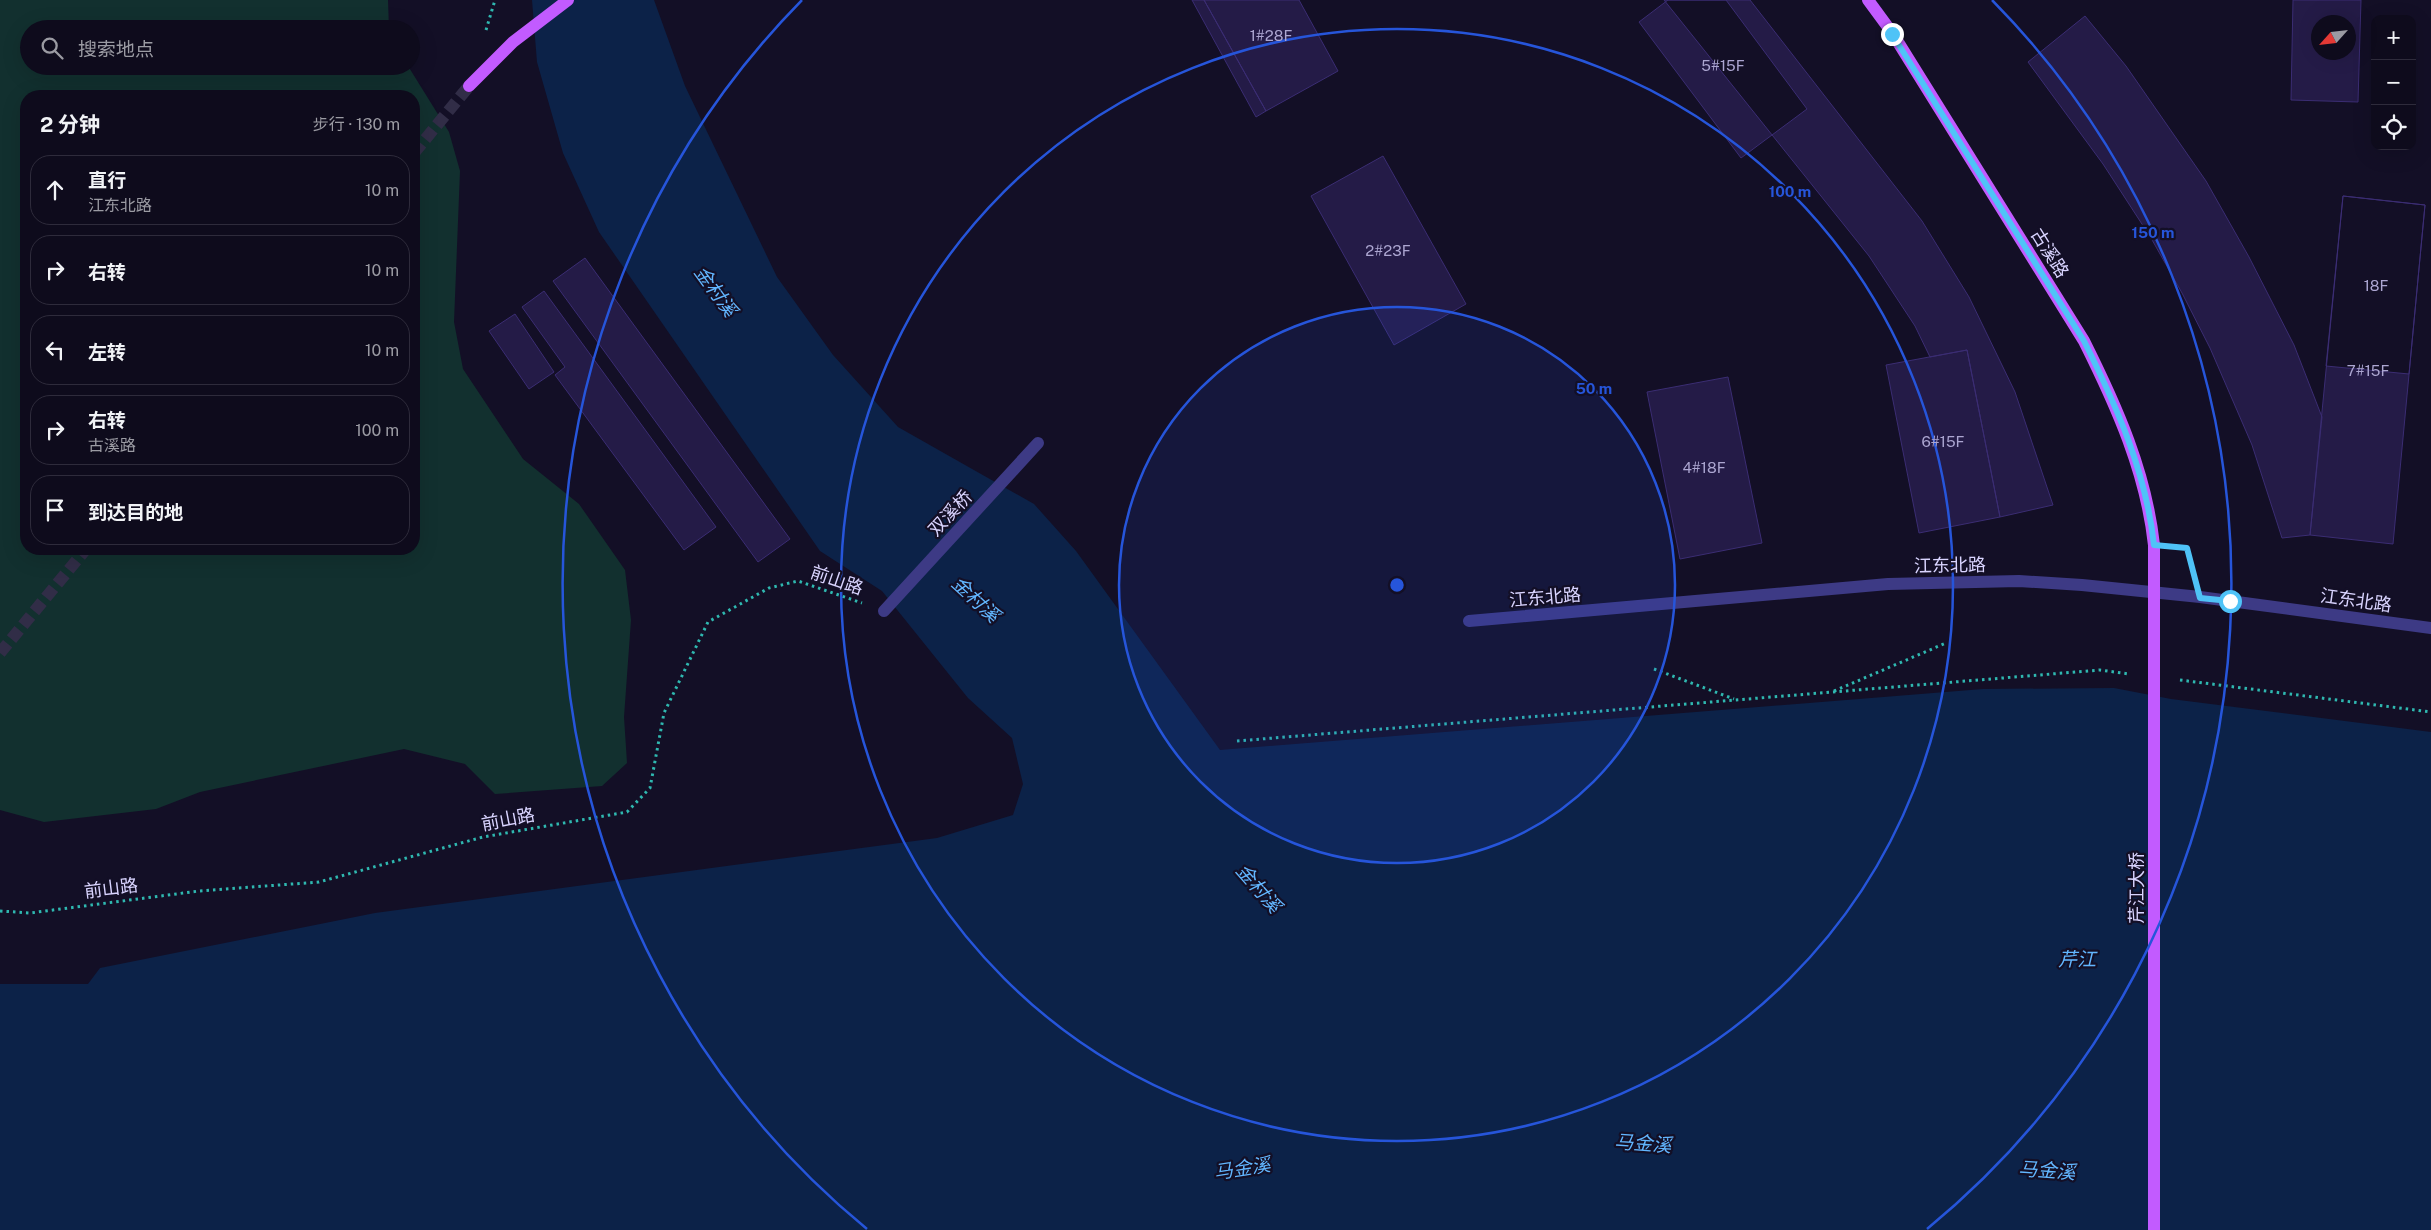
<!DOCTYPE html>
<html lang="zh">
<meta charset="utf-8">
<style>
:root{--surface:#0e0b1c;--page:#1c1929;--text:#f1f3f6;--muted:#9b9ba3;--line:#2e2b3b}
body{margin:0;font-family:"Public Sans","Noto Sans SC",sans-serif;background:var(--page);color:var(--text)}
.controls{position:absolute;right:15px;top:15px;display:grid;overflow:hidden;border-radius:10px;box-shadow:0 5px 20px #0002}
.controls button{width:45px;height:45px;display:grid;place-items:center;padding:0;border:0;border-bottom:1px solid var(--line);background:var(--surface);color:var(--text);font:25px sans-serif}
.compass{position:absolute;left:2311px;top:15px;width:45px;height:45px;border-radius:50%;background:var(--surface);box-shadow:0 5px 20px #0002;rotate:243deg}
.stop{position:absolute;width:15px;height:15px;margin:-11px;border:4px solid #4fc3f7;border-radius:50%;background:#fff}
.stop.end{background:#4fc3f7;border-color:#fff;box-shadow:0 1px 5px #0008}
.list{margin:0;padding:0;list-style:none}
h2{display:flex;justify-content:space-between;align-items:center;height:65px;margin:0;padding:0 20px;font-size:21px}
h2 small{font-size:16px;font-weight:400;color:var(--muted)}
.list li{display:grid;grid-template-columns:32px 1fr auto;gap:15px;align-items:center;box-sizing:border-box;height:70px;margin:0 10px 10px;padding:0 10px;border:1px solid var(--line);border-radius:20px}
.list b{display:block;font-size:19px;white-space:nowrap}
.list p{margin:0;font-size:16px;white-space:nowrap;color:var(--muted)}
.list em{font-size:16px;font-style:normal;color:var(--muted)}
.icon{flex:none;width:28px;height:28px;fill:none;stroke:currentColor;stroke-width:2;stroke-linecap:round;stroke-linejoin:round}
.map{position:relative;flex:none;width:2431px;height:1230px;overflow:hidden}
.search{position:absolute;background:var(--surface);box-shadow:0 5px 20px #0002;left:20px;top:20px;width:400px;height:55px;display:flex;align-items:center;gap:12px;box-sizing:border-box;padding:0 18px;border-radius:28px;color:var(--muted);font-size:19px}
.panel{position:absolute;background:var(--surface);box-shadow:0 5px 20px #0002;left:20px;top:90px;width:400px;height:465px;border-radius:20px}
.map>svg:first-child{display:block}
.green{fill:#12302f;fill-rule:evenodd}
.water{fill:#0c2248}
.building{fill:#241b47;stroke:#3b2d73;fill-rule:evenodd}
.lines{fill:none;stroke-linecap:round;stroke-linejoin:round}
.major-tunnel{stroke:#312d47;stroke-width:12;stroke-dasharray:12 6;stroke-linecap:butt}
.path{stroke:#2fb8b0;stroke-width:3;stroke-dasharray:2.5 4;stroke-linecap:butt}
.minor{stroke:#3d3a85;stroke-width:12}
.major{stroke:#c25bff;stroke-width:12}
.major-bridge{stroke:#c25bff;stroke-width:12}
.route{stroke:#4fc3f7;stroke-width:6}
.ring{fill:none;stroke:#2655da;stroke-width:2.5}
.labels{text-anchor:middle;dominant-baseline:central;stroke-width:4.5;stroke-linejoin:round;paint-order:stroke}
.number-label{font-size:15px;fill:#aca6d1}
.street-label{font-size:18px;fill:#d9d4ff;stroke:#130f26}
.water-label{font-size:19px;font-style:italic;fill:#62b6ff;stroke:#130f26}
.centre{fill:#2655da;stroke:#130f26;stroke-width:2.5}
.ring-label{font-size:15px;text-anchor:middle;font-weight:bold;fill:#2655da;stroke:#130f26;stroke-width:4.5;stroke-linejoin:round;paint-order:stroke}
</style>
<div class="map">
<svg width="2431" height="1230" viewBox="0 0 2431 1230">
<rect width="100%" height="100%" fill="#130f26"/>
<path class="green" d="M0,0h388l1,29h-360v37h379l41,66 11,39 -6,151 9,47 60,90 56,45 46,66 6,50 -7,97 3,46 -25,23 -107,8 -30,-30 -61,-15 -204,43 -44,17 -112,13 -44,-12zM26,96h388v453h-388z"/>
<path class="water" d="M532,0h122l31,86 92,191 56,78 65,72 136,77 42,47 144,199 763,-61 131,-1 57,11 260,33v498h-2431v-246h88l12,-16 275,-55 562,-75 76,-23 10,-31 -11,-46 -44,-40 -86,-107 -62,-40 -221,-319 -36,-79 -26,-91z"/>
<path class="building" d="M1192,0h12l62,111 -10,6z
M1204,0h95l39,71 -72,40z
M1664,0h86l172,221 47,76 46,95 38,113 -53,12 -33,-167 -37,7 -15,-31 -46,-70z
M1668,0h58l81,109 -66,49 -102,-136z
M2293,0h68l-3,102 -67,-2zM2318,22h30v30h-30z
M2085,16l41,50 80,115 43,76 45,88 28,72 -12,118 -28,3 -30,-93 -42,-97 -28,-55 -31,-55 -48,-74 -75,-102z
M1383,156l83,148 -72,41 -83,-149z
M2343,196l82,9 -32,339 -83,-9z
M2343,196l82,9 -16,169 -83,-8z
M585,258l205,281 -32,23 -205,-281z
M544,291l172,236 -32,23 -129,-175 10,-8 -43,-60z
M515,314l39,58 -25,17 -40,-58z
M1967,350l33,167 -81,16 -33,-168z
M1728,377l34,166 -82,16 -33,-167z"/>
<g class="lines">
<path class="major-tunnel" d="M414,153l55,-67
M0,653l86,-104"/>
<path class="path" d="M486,30l9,-30
M2180,548h7l6,23
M1654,669l80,30
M2180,680l251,32
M1834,691l112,-48
M1237,741l863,-71 29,4
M0,911l30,2 169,-22 120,-9 164,-45 144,-25 23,-24 14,-75 44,-91 61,-34 29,-7 64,22"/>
<path class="minor" d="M884,611l154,-168
M1469,621l419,-37 131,-3 63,4 118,12 231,31"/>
<path class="major" d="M1868,0l25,34 191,307c33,66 62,131 70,204
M469,86l44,-44 55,-42"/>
<path class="major-bridge" d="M2154,1230v-685"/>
</g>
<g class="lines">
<path class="route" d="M1892,34l192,307c33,66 62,131 70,204l33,3 13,50 30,3"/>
</g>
<circle cx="1397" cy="585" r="278" fill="#2655da" fill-opacity=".12"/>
<g class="ring">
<circle cx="1397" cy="585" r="278"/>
<circle cx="1397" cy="585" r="556"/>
<path d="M867 1229A834 834 0 0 1 802 0M1992 0A834 834 0 0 1 1927 1229"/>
</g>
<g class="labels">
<g class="number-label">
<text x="1271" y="35">1#28F</text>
<text x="1723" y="65">5#15F</text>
<text x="1388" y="250">2#23F</text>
<text x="2376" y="285">18F</text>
<text x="2368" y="370">7#15F</text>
<text x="1943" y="441">6#15F</text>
<text x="1704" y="467">4#18F</text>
</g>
<g class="street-label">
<text transform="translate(2050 253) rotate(58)">古溪路</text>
<text transform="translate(950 513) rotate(-47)">双溪桥</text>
<text transform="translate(1950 565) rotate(-1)">江东北路</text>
<text transform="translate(837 580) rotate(19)">前山路</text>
<text transform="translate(1545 597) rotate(-5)">江东北路</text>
<text transform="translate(2356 600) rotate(8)">江东北路</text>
<text transform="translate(508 819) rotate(-11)">前山路</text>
<text transform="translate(111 888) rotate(-7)">前山路</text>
<text transform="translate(2136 888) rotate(-90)">芹江大桥</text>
</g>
<g class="water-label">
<text transform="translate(716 291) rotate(54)">金村溪</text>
<text transform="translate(976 599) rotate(43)">金村溪</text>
<text transform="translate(1259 888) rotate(49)">金村溪</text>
<text x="2077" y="959">芹江</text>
<text transform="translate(1643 1143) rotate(4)">马金溪</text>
<text transform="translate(1242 1168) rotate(-9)">马金溪</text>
<text transform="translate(2047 1170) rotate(4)">马金溪</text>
</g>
</g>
<circle cx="1397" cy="585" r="8" class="centre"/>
<g class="ring-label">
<text x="1790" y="197">100 m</text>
<text x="2153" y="238">150 m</text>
<text x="1594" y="394">50 m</text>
</g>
</svg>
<div class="controls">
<button>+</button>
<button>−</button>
<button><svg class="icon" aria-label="locate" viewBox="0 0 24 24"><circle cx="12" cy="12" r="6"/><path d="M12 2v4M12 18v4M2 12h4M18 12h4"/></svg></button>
</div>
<svg class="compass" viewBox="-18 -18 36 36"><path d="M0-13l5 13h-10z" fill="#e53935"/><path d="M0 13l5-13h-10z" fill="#9b9ba3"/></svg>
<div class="stop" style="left:2230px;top:601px"></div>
<div class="stop end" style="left:1892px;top:34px"></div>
<div class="search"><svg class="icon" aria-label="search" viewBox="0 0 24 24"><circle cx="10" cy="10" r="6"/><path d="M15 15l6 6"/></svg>搜索地点</div>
<section class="panel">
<h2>2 分钟<small>步行 · 130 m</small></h2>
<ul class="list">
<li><svg class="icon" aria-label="ahead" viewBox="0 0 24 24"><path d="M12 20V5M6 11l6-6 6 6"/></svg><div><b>直行</b><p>江东北路</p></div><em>10 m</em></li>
<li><svg class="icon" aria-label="right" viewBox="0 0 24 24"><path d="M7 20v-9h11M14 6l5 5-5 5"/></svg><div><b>右转</b></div><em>10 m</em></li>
<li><svg class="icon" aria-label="left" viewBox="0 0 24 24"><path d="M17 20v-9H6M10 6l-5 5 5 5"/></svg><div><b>左转</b></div><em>10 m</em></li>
<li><svg class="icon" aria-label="right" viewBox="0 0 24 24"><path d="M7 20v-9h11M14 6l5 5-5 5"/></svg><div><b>右转</b><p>古溪路</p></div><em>100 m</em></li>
<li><svg class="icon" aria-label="arrive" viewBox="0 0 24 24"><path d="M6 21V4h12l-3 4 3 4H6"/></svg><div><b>到达目的地</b></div></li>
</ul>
</section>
</div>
